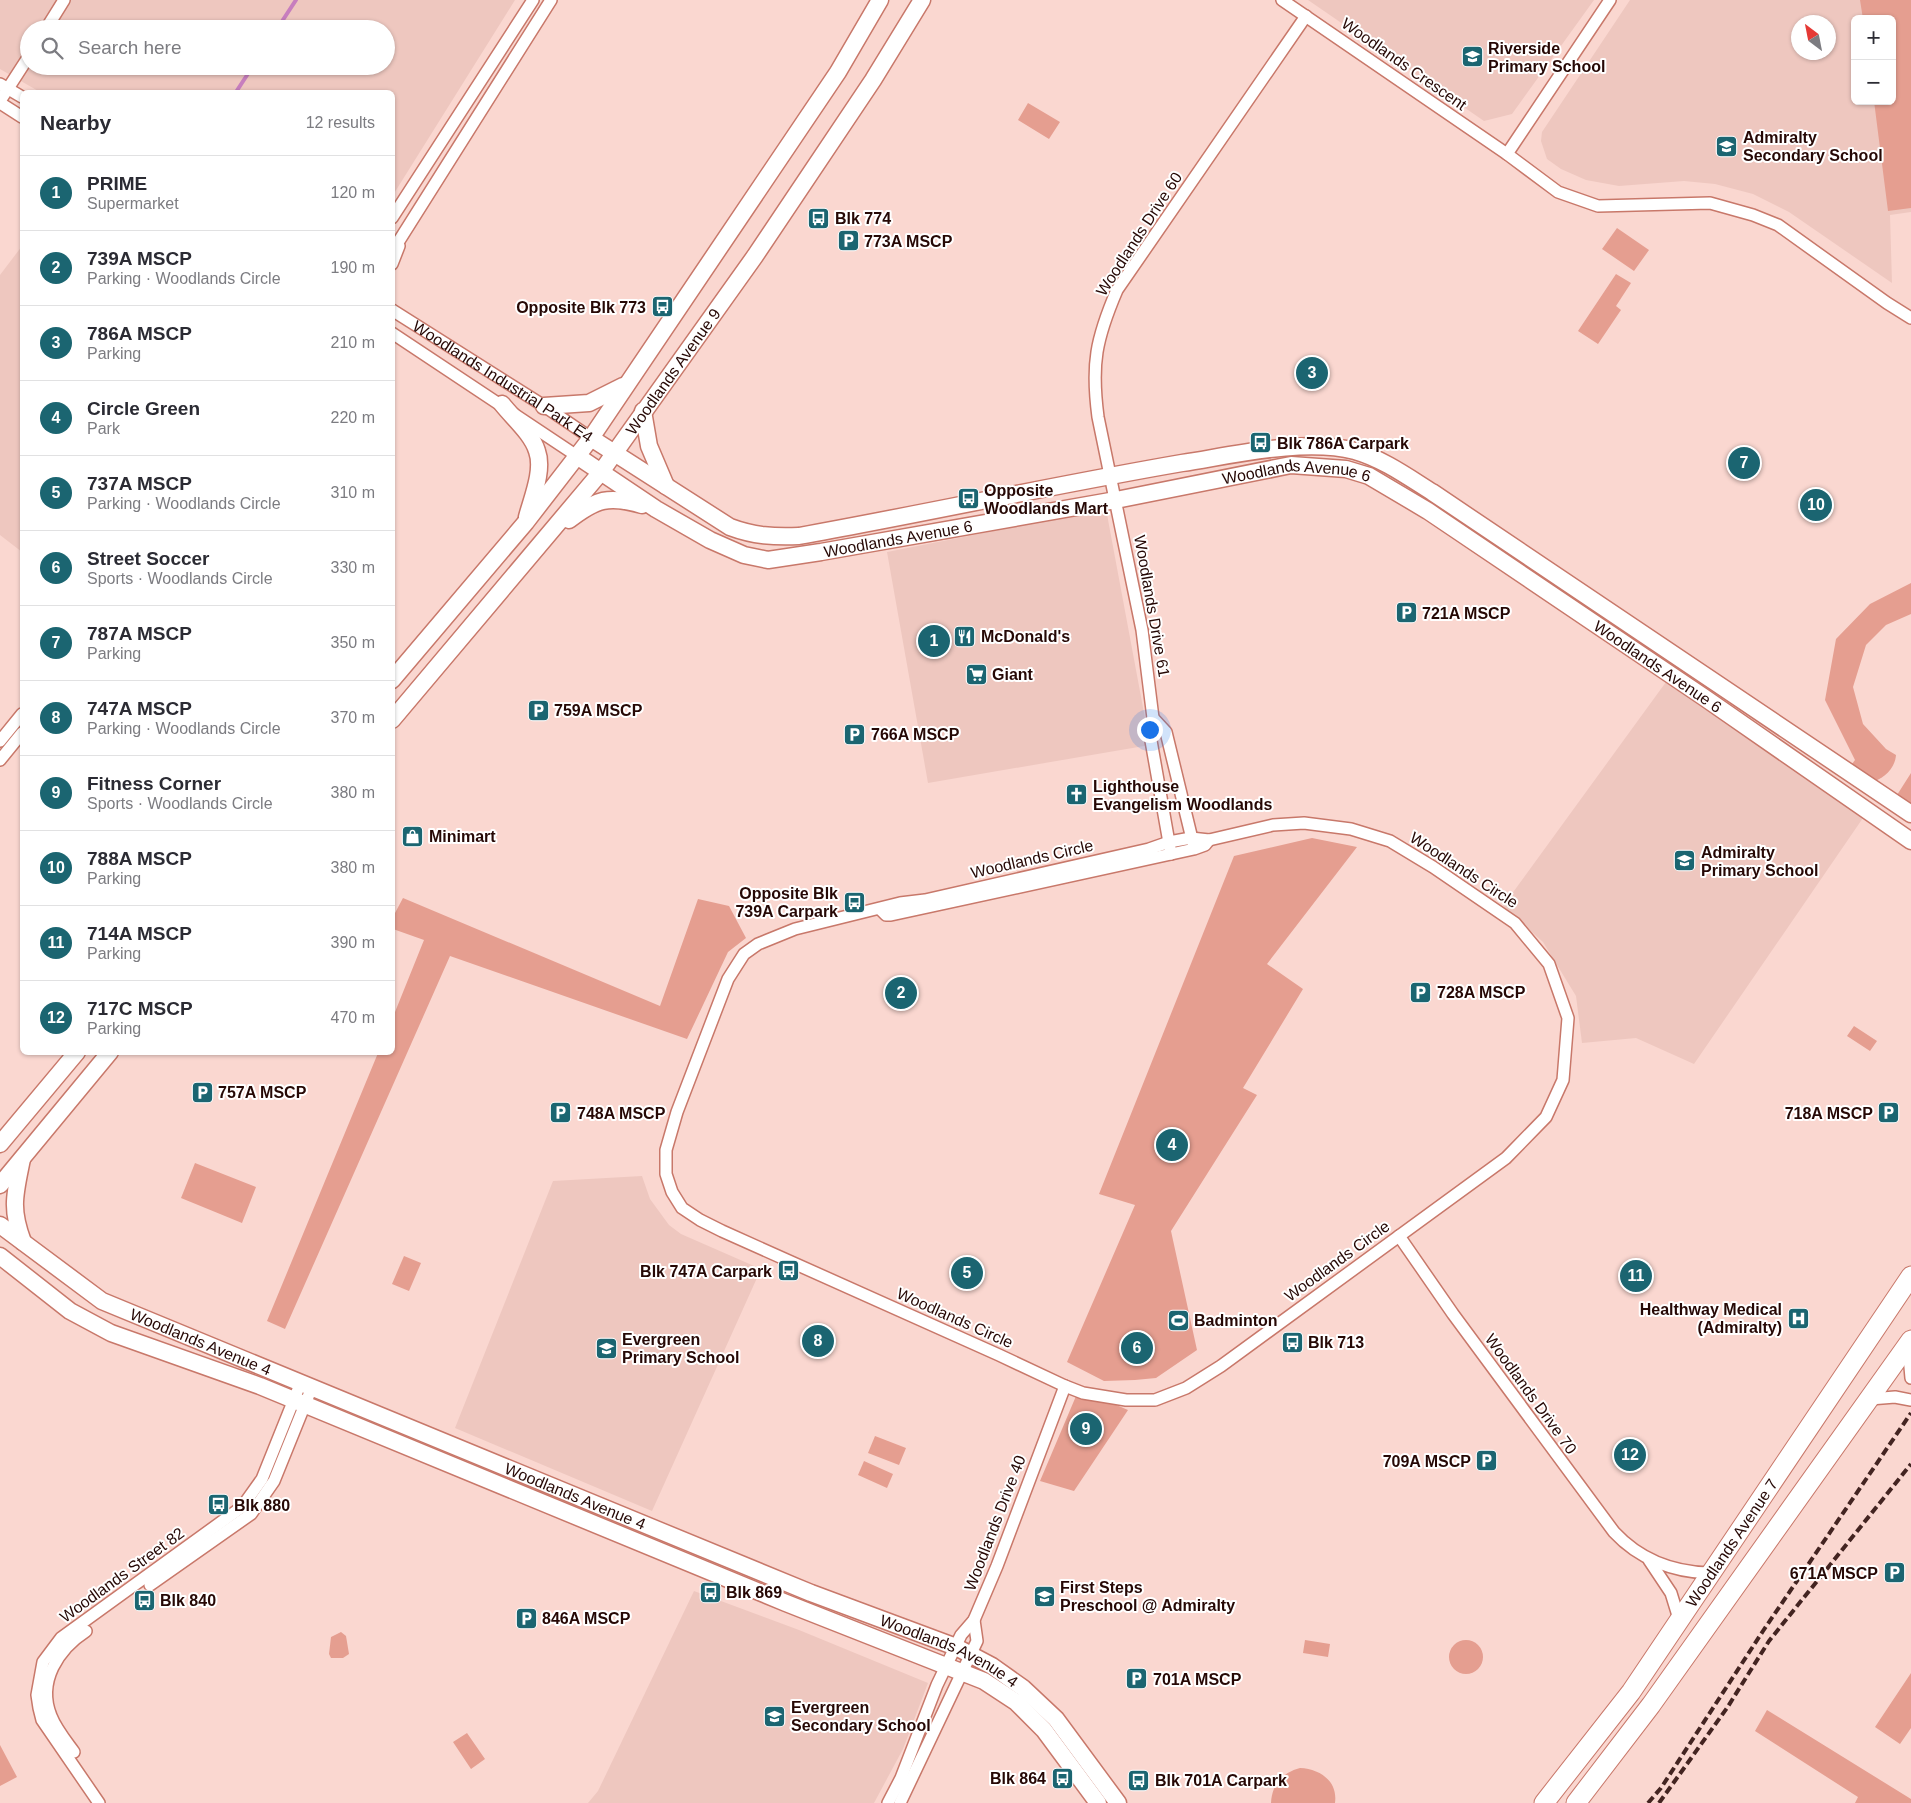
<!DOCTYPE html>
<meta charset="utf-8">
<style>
:root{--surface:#fff;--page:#f7f7f7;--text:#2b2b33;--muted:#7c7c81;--line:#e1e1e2;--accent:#1b6571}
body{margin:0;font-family:Helvetica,sans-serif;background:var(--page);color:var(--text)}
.controls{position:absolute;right:15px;top:15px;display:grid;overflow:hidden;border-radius:8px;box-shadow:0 1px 4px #0004}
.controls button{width:45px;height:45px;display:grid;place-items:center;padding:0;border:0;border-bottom:1px solid var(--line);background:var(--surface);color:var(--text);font:25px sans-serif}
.compass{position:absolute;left:1791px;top:15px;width:45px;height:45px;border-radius:50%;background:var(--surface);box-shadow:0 1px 4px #0004;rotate:328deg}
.you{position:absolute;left:1149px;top:729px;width:18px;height:18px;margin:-12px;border:4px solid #fff;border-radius:50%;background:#1a73e8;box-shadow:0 0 0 8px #1a73e833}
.badge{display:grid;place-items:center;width:32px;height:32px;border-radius:50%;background:var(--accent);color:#fff;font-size:16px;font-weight:700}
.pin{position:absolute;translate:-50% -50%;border:2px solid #fff;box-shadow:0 1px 5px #0006}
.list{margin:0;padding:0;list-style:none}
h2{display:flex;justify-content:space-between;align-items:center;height:65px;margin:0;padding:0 20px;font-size:21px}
h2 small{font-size:16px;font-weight:400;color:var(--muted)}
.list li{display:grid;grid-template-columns:32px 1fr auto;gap:15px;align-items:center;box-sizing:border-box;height:75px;padding:0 20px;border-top:1px solid var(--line)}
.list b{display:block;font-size:19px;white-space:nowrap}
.list p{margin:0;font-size:16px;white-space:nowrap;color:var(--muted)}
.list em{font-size:16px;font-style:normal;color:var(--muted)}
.icon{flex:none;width:28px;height:28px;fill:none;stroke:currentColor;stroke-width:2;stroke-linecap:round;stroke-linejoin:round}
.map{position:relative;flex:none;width:1911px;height:1803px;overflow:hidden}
.search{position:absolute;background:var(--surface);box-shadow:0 1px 4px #0004;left:20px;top:20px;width:375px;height:55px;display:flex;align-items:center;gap:12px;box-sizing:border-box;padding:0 18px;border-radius:28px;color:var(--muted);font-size:19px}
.panel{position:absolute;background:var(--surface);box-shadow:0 1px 4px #0004;left:20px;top:90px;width:375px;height:965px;border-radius:8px}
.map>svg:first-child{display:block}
.built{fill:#eec7bf;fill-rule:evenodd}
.green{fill:#e59e90}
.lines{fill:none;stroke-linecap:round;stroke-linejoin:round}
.stream{stroke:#c77ebe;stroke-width:4}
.street-casing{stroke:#c8786a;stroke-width:14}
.secondary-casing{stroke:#c8786a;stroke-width:19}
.primary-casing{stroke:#c8786a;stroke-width:21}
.street{stroke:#fff;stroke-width:11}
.secondary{stroke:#fff;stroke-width:16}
.primary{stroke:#fff;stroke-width:19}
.rail{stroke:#432421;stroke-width:4;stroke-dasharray:8 4;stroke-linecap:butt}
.labels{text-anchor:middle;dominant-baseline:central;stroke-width:4;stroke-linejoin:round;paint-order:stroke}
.poi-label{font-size:16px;font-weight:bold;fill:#260805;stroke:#fff;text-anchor:start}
.street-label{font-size:16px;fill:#260805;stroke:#fff}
</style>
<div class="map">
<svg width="1911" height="1803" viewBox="0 0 1911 1803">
<rect width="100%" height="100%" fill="#fad7d0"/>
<path class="built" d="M0,0h515l-122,195 -1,-103h-352l-40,-23zM29,29h357v37h-357z
M1308,0h286l-82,114 -28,7z
M1630,0h281v212l-21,3 2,68 -103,-71 -36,-18 -38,-10 -31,-3 -65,5 -33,-6 -25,-11 -14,-10 -6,-18 1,-9zM1855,19h37v82h-37zM1798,22h30v30h-30z
M22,246v306l-22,-17v-260z
M1106,509l44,236 -222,38 -41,-231z
M1666,682l199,133 -171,249 -58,-26 -54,5 -6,-47 -33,-54 -40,-36z
M642,1176l8,23 19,26 12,9 80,35 -109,242 -197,-83 98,-247z
M694,1591l105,39 129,53 -25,66 -29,54h-286l10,-12z"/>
<path class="green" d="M1860,0h51v208l-23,3 -14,-110h18v-82h-29z
M1028,103l32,19 -11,17 -31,-19z
M1617,228l32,22 -15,21 -32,-22z
M1616,274l15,9 -15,23 5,4 -23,34 -20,-13z
M1911,583v31l-25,11 -20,20 -13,42 10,37 23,25 10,6c-1,14 -13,25 -26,27l-21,-14 6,-8 -30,-60 11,-61 34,-35z
M1911,773v36l-14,-14z
M1312,838l45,9 -90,117 36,25 -60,99 14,7 -86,136 26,119 -41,28 -21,2 -31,1 -37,-19 68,-157 -36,-11 135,-338z
M403,898l257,108 38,-107 31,7 17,32 -18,14 -41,87 -237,-83 -165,373 -18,-8 111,-268 14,-1 1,-35 31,-77 -31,-11 2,-16z
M1854,1026l23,15 -7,10 -23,-15z
M195,1163l61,24 -14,36 -61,-25z
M404,1256l17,7 -12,28 -17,-7z
M1079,1389l49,21 -54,81 -34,-10z
M875,1436l31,12 -7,17 -31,-12z
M864,1461l29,13 -6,14 -29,-13z
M341,1632l5,4 3,18 -6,4h-12l-2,-4 2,-17z
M1449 1657a17 17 0 1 1 34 0a17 17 0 1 1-34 0Z
M1305,1640l25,4 -2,13 -25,-4z
M1911,1673v55l-11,16 -25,-17z
M1767,1710l144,89v4h-56l3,-6 -103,-66z
M467,1733l18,26 -14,10 -18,-27z
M0,1745l17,32 -17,9z
M1300,1768c20,1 38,13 35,35h-64c1,-19 11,-30 29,-35z"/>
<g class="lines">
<path class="stream" d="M277,29l19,-29
M236,92l17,-26"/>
<defs>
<g id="street">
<path d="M1282,0l225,154 51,38 40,14 112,-3 43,12 25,10 109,78 24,15"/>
<path d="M46,29l18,-29"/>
<path d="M0,84l22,13"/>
<path d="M0,101l29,-45"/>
<path d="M0,103l22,14"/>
<path d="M1507,154l103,-154"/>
<path d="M392,218l141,-218"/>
<path d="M392,252l159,-252"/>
<path d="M392,264l7,-18"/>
<path id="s1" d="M392,310l152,96 47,32"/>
<path d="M392,333l185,123"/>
<path d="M1153,718l13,14 27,111"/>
<path d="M0,741l22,-27"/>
<path d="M0,760l22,-27"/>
<path d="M1304,823l47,6 39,12 43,26 82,56 34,41 19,54 -5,62 -17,37 -40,41 -285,208 -35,22 -31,12h-29l-43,-7 -18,-7 -66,-31 -277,-124 -22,-11 -18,-12 -10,-16 -6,-18v-24l11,-38 51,-133 16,-25 14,-10 37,-15 105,-26 25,-3 224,-51 20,-7 22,-4 18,2 64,-15z"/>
<path d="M1171,854l-21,-119 3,-17 -11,-88 -44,-213c-7,-53 -2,-78 19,-127l189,-274"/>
<path d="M880,909l6,6h5l303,-66 11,-4 4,-5"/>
<path d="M1399,1236l54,78 161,218c25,27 59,40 95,41"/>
<path d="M1908,1345l3,33"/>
<path d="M1870,1399l25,-2 16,3"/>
<path d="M1649,1560l22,33 8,26"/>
<path d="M150,1585l101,-71 23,-33 38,-94"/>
<path d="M74,1752c-8,-11 -18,-23 -23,-36 -14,-34 7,-67 35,-85"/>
<path d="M99,1803l-57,-83 -3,-12 -2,-13 6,-33 18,-24 181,-131 20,-28 39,-97"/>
<path d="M888,1803l13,-25 36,-93 24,-50 13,-15 23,-54 68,-180"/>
<path d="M900,1803l77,-162 -3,-21"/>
</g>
<g id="secondary">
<path d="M502,404c11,14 30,30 35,47 7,19 -5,47 -10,66"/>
<path d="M544,406l45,-3 34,-17"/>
<path d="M643,411l6,35 17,40"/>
<path d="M591,438l139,89c24,9 44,10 69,9 128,-23 255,-51 383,-73 52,-8 122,-25 173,-12 28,8 53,26 77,41l479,322"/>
<path id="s2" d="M577,456l79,53 54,31 34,15 24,5 53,-8 295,-52 175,-35 55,4 23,7 59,35 277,187 206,143"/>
<path d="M569,520c27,-21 40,-25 73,-15"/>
<path d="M392,680l134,-158 65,-84 247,-366 42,-72"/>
<path id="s3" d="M392,720l209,-248 154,-216 118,-176 49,-80"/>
<path d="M0,1144l77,-92"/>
<path d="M22,1159c-7,35 -12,49 1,83"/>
<path d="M0,1185l110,-133"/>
<path id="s4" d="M0,1225l102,76 709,292 145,54 36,19 31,22 33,31 62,84"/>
<path d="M0,1256l70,55 41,22 149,53 526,217 198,78 32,21 28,28 54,73"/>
</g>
<g id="primary">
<path id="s5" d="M1544,1803l87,-111 280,-416"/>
<path d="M1576,1803l75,-98 260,-365"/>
</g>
</defs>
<use href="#street" class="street-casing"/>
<use href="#secondary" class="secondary-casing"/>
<use href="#primary" class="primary-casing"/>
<use href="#street" class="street"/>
<use href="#secondary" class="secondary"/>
<use href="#primary" class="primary"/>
<path class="rail" d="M1648,1803l13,-15 102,-157 148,-218
M1659,1803l68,-95 42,-67 142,-177"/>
</g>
<defs>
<symbol id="school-square" viewBox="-11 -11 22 22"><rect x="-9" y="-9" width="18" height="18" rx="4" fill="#1b6571" stroke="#fff"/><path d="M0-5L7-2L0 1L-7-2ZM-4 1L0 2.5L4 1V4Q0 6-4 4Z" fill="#fff"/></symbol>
<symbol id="bus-square" viewBox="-11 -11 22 22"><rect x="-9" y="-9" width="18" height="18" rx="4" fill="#1b6571" stroke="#fff"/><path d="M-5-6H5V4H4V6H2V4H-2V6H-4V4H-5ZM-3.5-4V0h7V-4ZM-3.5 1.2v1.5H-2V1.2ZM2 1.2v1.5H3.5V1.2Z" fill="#fff"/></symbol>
<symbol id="parking-square" viewBox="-11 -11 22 22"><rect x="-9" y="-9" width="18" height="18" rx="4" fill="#1b6571" stroke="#fff"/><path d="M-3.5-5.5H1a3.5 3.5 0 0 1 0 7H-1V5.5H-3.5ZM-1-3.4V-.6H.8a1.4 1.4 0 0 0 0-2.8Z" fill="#fff"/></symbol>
<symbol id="restaurant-square" viewBox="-11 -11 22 22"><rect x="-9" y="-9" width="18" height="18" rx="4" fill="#1b6571" stroke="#fff"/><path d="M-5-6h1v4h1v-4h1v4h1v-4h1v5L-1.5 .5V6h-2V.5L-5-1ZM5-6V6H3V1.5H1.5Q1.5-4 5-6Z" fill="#fff"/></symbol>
<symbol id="supermarket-square" viewBox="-11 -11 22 22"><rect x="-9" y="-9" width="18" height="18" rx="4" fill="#1b6571" stroke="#fff"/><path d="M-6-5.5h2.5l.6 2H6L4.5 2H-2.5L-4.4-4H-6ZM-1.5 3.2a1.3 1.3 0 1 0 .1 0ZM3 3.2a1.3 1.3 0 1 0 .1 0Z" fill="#fff"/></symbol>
<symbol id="church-square" viewBox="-11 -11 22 22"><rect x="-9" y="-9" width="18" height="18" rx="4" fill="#1b6571" stroke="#fff"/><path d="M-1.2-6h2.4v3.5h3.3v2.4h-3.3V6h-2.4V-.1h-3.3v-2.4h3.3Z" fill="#fff"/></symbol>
<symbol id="shop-square" viewBox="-11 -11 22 22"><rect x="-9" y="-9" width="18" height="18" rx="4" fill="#1b6571" stroke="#fff"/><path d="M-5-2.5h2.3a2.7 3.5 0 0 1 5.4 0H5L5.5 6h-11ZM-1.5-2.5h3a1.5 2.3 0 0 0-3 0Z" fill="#fff"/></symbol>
<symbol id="hospital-square" viewBox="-11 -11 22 22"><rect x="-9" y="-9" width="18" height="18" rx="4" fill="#1b6571" stroke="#fff"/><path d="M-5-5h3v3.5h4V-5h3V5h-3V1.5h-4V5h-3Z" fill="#fff"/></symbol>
<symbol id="stadium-square" viewBox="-11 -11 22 22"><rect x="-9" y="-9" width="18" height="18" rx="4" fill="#1b6571" stroke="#fff"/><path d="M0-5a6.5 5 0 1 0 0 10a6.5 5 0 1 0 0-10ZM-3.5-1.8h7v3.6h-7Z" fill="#fff"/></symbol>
</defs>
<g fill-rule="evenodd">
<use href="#school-square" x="1460" y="44" width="25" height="25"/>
<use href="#school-square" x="1714" y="134" width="25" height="25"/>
<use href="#bus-square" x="806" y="206" width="25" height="25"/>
<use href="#parking-square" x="836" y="228" width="25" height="25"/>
<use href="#bus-square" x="650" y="294" width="25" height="25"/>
<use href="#bus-square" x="1248" y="430" width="25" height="25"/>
<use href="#bus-square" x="956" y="486" width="25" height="25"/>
<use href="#parking-square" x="1394" y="600" width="25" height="25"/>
<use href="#restaurant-square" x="952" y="624" width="25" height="25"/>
<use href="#supermarket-square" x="964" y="662" width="25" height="25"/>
<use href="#parking-square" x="526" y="698" width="25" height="25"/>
<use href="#parking-square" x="842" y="722" width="25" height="25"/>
<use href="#church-square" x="1064" y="782" width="25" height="25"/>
<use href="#shop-square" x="400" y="824" width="25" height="25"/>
<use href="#school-square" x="1672" y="848" width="25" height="25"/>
<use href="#bus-square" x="842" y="890" width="25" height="25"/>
<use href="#parking-square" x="1408" y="980" width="25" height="25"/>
<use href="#parking-square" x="190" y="1080" width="25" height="25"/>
<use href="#parking-square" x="548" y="1100" width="25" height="25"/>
<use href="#parking-square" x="1876" y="1100" width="25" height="25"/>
<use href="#bus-square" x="776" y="1258" width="25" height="25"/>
<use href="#hospital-square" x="1786" y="1306" width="25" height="25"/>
<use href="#stadium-square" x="1166" y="1308" width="25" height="25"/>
<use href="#bus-square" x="1280" y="1330" width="25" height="25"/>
<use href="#school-square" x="594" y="1336" width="25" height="25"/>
<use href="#parking-square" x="1474" y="1448" width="25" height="25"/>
<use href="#bus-square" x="206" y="1492" width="25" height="25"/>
<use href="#parking-square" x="1882" y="1560" width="25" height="25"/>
<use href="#bus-square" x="698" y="1580" width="25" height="25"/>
<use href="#school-square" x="1032" y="1584" width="25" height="25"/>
<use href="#bus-square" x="132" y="1588" width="25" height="25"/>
<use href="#parking-square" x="514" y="1606" width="25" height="25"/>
<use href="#parking-square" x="1124" y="1666" width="25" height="25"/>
<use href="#school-square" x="762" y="1704" width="25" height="25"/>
<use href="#bus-square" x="1050" y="1766" width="25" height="25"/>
<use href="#bus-square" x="1126" y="1768" width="25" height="25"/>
</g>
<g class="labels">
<g class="poi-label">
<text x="1488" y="48">Riverside<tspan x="1488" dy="18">Primary School</tspan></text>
<text x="1743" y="137">Admiralty<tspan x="1743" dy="18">Secondary School</tspan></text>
<text x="835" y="218">Blk 774</text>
<text x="864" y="241">773A MSCP</text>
<text x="646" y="307" text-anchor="end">Opposite Blk 773</text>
<text x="1277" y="443">Blk 786A Carpark</text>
<text x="984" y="490">Opposite<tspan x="984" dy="18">Woodlands Mart</tspan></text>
<text x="1422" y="613">721A MSCP</text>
<text x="981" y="636">McDonald's</text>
<text x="992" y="674">Giant</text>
<text x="554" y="710">759A MSCP</text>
<text x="871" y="734">766A MSCP</text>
<text x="1093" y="786">Lighthouse<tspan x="1093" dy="18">Evangelism Woodlands</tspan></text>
<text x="429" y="836">Minimart</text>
<text x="1701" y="852">Admiralty<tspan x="1701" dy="18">Primary School</tspan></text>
<text x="838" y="893" text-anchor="end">Opposite Blk<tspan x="838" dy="18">739A Carpark</tspan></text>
<text x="1437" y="992">728A MSCP</text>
<text x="218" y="1092">757A MSCP</text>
<text x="577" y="1113">748A MSCP</text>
<text x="1873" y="1113" text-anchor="end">718A MSCP</text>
<text x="772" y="1271" text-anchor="end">Blk 747A Carpark</text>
<text x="1782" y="1309" text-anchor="end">Healthway Medical<tspan x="1782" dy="18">(Admiralty)</tspan></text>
<text x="1194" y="1320">Badminton</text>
<text x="622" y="1339">Evergreen<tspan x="622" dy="18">Primary School</tspan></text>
<text x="1308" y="1342">Blk 713</text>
<text x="1471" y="1461" text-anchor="end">709A MSCP</text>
<text x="234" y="1505">Blk 880</text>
<text x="1878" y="1573" text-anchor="end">671A MSCP</text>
<text x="1060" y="1587">First Steps<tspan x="1060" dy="18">Preschool @ Admiralty</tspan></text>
<text x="726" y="1592">Blk 869</text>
<text x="160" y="1600">Blk 840</text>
<text x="542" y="1618">846A MSCP</text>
<text x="1153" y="1679">701A MSCP</text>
<text x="791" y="1707">Evergreen<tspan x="791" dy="18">Secondary School</tspan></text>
<text x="1046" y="1778" text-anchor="end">Blk 864</text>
<text x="1155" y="1780">Blk 701A Carpark</text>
</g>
<g class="street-label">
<text transform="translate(1404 64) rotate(35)">Woodlands Crescent</text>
<text transform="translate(1139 234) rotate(-57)">Woodlands Drive 60</text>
<text stroke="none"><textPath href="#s3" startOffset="448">Woodlands Avenue 9</textPath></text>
<text stroke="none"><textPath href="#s1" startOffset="132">Woodlands Industrial Park E4</textPath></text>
<text stroke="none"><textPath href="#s2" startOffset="756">Woodlands Avenue 6</textPath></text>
<text stroke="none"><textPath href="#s2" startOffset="351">Woodlands Avenue 6</textPath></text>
<text transform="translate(1152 606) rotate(80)">Woodlands Drive 61</text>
<text stroke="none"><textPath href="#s2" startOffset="1176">Woodlands Avenue 6</textPath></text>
<text transform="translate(1032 859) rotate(-13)">Woodlands Circle</text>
<text transform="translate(1464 870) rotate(33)">Woodlands Circle</text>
<text transform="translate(1337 1261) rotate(-36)">Woodlands Circle</text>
<text transform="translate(955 1318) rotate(24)">Woodlands Circle</text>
<text stroke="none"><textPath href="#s4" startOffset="234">Woodlands Avenue 4</textPath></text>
<text transform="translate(1531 1394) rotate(54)">Woodlands Drive 70</text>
<text stroke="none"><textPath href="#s4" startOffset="639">Woodlands Avenue 4</textPath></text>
<text transform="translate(995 1523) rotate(-69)">Woodlands Drive 40</text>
<text stroke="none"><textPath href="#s5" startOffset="321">Woodlands Avenue 7</textPath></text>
<text transform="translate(122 1575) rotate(-36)">Woodlands Street 82</text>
<text stroke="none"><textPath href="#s4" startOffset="1044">Woodlands Avenue 4</textPath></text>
</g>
</g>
</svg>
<div class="controls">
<button>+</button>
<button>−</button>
</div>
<svg class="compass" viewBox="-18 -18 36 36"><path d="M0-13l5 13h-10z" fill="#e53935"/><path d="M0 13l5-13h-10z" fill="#7c7c81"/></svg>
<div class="you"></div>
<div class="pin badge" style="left:934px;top:641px">1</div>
<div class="pin badge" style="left:901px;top:993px">2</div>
<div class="pin badge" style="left:1312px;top:373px">3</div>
<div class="pin badge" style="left:1172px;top:1145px">4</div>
<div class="pin badge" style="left:967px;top:1273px">5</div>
<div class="pin badge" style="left:1137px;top:1348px">6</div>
<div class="pin badge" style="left:1744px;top:463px">7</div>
<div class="pin badge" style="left:818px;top:1341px">8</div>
<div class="pin badge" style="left:1086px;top:1429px">9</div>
<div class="pin badge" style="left:1816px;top:505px">10</div>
<div class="pin badge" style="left:1636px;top:1276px">11</div>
<div class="pin badge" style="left:1630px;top:1455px">12</div>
<div class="search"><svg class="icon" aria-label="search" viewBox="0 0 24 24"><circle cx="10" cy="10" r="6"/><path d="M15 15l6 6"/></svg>Search here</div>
<section class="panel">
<h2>Nearby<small>12 results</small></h2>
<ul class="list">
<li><span class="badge">1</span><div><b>PRIME</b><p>Supermarket</p></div><em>120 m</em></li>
<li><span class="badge">2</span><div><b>739A MSCP</b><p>Parking · Woodlands Circle</p></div><em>190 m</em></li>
<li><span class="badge">3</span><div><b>786A MSCP</b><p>Parking</p></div><em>210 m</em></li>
<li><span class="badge">4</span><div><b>Circle Green</b><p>Park</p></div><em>220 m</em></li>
<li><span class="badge">5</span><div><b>737A MSCP</b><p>Parking · Woodlands Circle</p></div><em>310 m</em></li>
<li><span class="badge">6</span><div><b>Street Soccer</b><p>Sports · Woodlands Circle</p></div><em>330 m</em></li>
<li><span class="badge">7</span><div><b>787A MSCP</b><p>Parking</p></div><em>350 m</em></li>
<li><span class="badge">8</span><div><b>747A MSCP</b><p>Parking · Woodlands Circle</p></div><em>370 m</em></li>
<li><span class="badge">9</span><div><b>Fitness Corner</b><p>Sports · Woodlands Circle</p></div><em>380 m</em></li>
<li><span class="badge">10</span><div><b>788A MSCP</b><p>Parking</p></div><em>380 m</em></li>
<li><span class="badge">11</span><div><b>714A MSCP</b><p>Parking</p></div><em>390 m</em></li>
<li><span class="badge">12</span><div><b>717C MSCP</b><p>Parking</p></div><em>470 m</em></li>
</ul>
</section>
</div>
